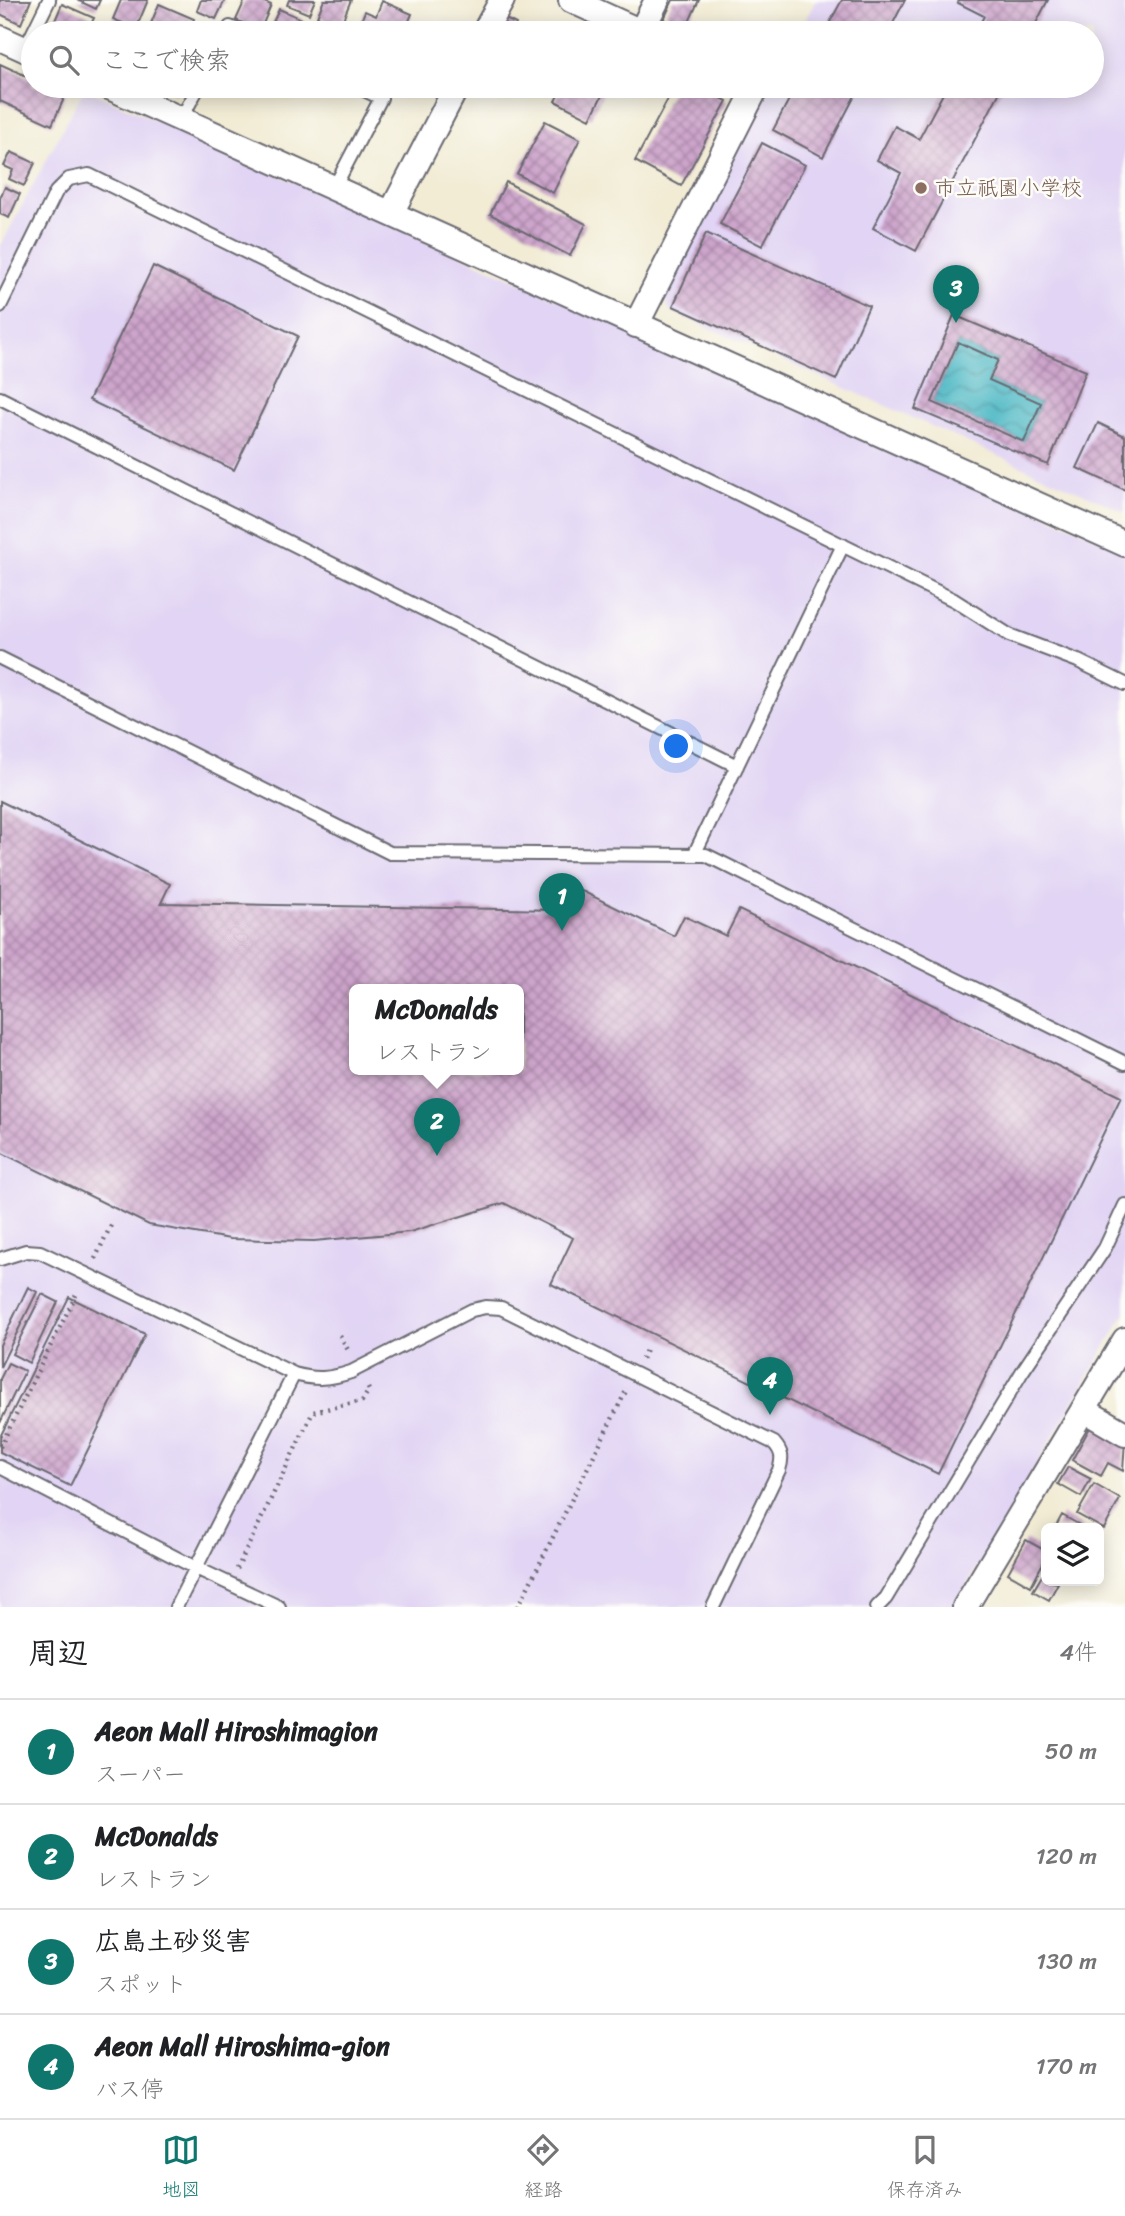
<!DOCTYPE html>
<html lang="ja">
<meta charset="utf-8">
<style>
:root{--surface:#fff;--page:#f2f2f2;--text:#202124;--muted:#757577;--line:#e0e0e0;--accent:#0f766e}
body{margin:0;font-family:Sriracha,"Klee One",sans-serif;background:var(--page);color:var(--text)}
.controls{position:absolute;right:21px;bottom:21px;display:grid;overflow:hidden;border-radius:10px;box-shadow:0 4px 18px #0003}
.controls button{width:63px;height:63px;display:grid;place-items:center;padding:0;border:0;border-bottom:2px solid var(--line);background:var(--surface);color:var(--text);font:35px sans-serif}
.you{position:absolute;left:677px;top:747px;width:24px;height:24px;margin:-18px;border:5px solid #fff;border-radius:50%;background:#1a73e8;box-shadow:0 0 0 10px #1a73e833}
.badge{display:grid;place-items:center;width:46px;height:46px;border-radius:50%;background:var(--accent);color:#fff;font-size:23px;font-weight:700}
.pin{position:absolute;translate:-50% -58px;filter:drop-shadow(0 2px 4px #0008)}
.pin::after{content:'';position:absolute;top:37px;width:24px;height:21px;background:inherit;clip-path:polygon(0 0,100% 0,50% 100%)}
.popup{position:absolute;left:349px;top:984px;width:175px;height:91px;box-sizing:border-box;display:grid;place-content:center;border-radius:10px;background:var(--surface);filter:drop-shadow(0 2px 5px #0005);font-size:23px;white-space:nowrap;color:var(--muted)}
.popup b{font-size:26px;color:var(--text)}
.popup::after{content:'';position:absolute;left:50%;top:100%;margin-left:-14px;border:14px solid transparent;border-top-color:var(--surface)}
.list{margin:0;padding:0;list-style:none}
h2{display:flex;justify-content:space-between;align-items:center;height:91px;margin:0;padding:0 28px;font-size:30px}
h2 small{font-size:23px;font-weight:400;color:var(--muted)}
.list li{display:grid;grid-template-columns:46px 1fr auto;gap:21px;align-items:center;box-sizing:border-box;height:105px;padding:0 28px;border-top:2px solid var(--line)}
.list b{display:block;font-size:26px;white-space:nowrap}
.list p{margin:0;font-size:23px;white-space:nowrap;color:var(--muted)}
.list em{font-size:23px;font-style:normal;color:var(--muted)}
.icon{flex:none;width:38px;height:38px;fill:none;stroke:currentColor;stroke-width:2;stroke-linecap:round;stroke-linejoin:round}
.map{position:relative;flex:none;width:1125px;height:1607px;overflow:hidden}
.search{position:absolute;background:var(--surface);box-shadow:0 4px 18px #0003;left:21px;right:21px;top:21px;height:77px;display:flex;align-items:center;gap:18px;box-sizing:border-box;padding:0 24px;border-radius:38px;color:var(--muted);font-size:26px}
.sheet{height:511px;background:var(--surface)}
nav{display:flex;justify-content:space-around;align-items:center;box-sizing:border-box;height:98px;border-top:2px solid var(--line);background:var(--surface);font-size:19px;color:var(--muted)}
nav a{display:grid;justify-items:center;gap:4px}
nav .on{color:var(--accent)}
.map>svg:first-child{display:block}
.built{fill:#e1d4f4;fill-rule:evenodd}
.water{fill:url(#water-waves);stroke:#366c80;stroke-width:2}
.building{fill:url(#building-cross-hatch);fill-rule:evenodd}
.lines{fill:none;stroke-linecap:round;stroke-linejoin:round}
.lane-casing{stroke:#6b6971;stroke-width:16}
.street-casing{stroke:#6b6971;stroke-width:28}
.path{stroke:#6b6971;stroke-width:4.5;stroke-dasharray:2 5;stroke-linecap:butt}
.lane{stroke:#fff;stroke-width:12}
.street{stroke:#fff;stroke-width:24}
.education-dot{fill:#8d6e63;stroke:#fdfcf7;stroke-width:2.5}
.labels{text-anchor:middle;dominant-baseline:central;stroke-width:5;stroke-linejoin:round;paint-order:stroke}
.education-label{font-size:21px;fill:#785e54;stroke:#fdfcf7;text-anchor:start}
</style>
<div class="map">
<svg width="1125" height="1607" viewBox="0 0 1125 1607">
<defs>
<pattern id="water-waves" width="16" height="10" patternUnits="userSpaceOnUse" patternTransform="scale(1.75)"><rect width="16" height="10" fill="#49b7c4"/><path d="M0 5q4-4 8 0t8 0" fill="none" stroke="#3c94a0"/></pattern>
<pattern id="building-cross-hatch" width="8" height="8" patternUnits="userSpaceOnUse" patternTransform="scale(1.75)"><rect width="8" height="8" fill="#cea5cc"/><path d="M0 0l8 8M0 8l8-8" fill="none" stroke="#a786a7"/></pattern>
</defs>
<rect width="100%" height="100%" fill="#fdfcf7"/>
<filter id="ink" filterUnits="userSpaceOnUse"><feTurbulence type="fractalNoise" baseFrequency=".0143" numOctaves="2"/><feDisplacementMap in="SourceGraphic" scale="14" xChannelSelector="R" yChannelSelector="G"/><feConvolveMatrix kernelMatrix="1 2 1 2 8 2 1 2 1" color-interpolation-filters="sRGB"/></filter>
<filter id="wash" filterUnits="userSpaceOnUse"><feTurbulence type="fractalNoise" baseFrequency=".00686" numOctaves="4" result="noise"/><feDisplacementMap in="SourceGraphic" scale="28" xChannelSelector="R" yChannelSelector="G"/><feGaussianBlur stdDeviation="1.57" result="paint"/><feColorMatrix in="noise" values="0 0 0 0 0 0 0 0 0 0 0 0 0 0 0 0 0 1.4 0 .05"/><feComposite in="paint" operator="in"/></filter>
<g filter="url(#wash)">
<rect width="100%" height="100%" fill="#f2ecd5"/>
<path class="built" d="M816,0h309v512l-456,-202 -6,-19 108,-205h321v-53h-294z
M84,89l1041,461v763l-171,294h-954v-1360zM355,990h164v80h-164z"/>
<path class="water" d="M958,342l40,18 -9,20 52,23 -17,39 -92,-40z"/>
<g id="blocks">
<path class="building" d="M0,0h31l-10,24 -21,-10z
M77,0h23l-4,9z
M121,0h27l-12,29 -23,-10z
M201,0h24l-9,19 -19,-8z
M245,0h15l11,5 -11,26 -24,-11z
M289,0h26l-6,14 -22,-9z
M324,0h27l-11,27 -23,-10z
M673,0h26l-14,31 -22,-10z
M842,0h63l-17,33h-64z
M959,0h89l-17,33h-56l9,-17 -26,-13z
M382,1l30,13 -8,19h-48l9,-22 11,5z
M62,4l32,14 -7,15h-28l-8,-3z
M159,4l35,15 -6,14h-41z
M279,9l23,10 -6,14h-28z
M499,16l17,8 -4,9h-21z
M312,21l24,10v2h-30z
M108,26l17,7h-20z
M0,64l33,15v7h15l18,8 -14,31 -52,-24z
M156,86h23l-4,8z
M563,86h44l-17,33 -35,-18z
M675,86h23l29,15 -46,85 -46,-25z
M796,86h64l-37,71 -50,-27z
M947,86h56l-87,165 -43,-23 28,-55 -24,-13 18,-34 24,13z
M545,121l35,18 -27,54 -36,-19z
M762,143l43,22 -43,81 -42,-22z
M11,152l24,11 -11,23 -15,-7 4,-9 -9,-4z
M506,182l80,42 -16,32 -80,-42z
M5,187l15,7 -11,24 -9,-4v-16z
M706,233l163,73 -33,74 -163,-74z
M153,266l145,70 -64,134 -145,-70z
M954,315l132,56 -38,94 -133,-56zM958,342l40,18 -9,20 52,23 -17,39 -92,-40z
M1098,423l27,13v54l-48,-22z
M0,801l170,83 -9,19 402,7 13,-22 98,48 10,-20 42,20 13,-26 382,187 -183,377 -387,-190 22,-46 -69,-35 -94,29 -96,9 -84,-2 -81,-14 -149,-73zM355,990h164v80h-164z
M28,1287l9,5 -37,75v-22z
M42,1294l16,8 -29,61 -17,-9z
M69,1297l76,37 -75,152 -70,-34v-15z
M8,1363l17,8 -25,52v-44z
M1093,1422l32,18 -2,31 -15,-8 -7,13 -29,-16z
M1068,1467l23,12 -10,18 -23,-13z
M1094,1484l26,15 -16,30 -27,-15z
M1062,1515l23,13h-30z
M1026,1540l20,11v6l-15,29 -23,-13z
M1043,1574l3,2v5l12,2 -9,17 -16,-9z"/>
</g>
</g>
<g filter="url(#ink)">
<use href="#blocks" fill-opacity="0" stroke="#6b6971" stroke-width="2"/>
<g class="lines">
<defs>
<path id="lane" d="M227,33l3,-6 14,6
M25,49l24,-49
M181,119l18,-33
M334,188l47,-90 -25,-12
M0,306l56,-114 13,-13 20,-4 865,425 55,35 69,26 47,23
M0,398l737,368
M0,658l390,195 316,2 419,208
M694,855l149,-310
M0,1259l26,-8 14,1 254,122c22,6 36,5 57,-2l121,-62 14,-3 15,1 273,135c8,9 9,15 5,27l-66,137
M0,1467l196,101 83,39
M176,1607l118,-233
M877,1607l9,-9 136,-226 83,-124 20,-43"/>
<path id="street" d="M571,0l72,33
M641,32l16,-32
M484,33l18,-33
M0,38l33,15
M107,86l1018,458
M391,213l66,-127
M636,325l121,-239
M1084,1410l41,24
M965,1607l160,-267"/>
</defs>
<use href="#lane" class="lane-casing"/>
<use href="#street" class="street-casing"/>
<path class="path" d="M95,1259l18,-38
M340,1335l9,17
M642,1359l5,-11
M0,1447l78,-156
M237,1569l76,-157 49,-11 7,-11 -3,-6
M518,1607l109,-218"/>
<use href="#lane" class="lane"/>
<use href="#street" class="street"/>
</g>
</g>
<circle class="education-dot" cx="921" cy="188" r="7"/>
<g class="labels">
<g class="education-label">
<text x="935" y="188">市立祇園小学校</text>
</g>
</g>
</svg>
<div class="controls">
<button><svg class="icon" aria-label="layers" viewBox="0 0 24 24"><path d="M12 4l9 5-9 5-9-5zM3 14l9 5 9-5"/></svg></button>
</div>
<div class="you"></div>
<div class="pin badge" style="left:562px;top:931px">1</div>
<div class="pin badge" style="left:437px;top:1156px">2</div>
<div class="popup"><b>McDonalds</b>レストラン</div>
<div class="pin badge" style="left:956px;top:323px">3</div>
<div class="pin badge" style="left:770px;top:1415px">4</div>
<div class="search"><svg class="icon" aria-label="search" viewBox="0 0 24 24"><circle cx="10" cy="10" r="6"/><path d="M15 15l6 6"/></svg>ここで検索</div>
</div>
<section class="sheet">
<h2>周辺<small>4件</small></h2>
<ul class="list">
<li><span class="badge">1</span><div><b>Aeon Mall Hiroshimagion</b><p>スーパー</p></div><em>50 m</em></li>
<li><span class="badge">2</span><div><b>McDonalds</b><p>レストラン</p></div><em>120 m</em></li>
<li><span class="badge">3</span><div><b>広島土砂災害</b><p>スポット</p></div><em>130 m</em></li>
<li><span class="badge">4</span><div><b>Aeon Mall Hiroshima-gion</b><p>バス停</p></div><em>170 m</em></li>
</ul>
</section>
<nav>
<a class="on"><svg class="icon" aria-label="map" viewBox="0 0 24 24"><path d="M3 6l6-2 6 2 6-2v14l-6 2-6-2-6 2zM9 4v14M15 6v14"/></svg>地図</a>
<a><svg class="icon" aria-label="directions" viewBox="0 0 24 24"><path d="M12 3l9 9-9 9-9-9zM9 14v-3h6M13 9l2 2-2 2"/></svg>経路</a>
<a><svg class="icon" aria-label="saved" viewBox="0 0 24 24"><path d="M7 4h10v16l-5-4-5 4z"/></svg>保存済み</a>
</nav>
